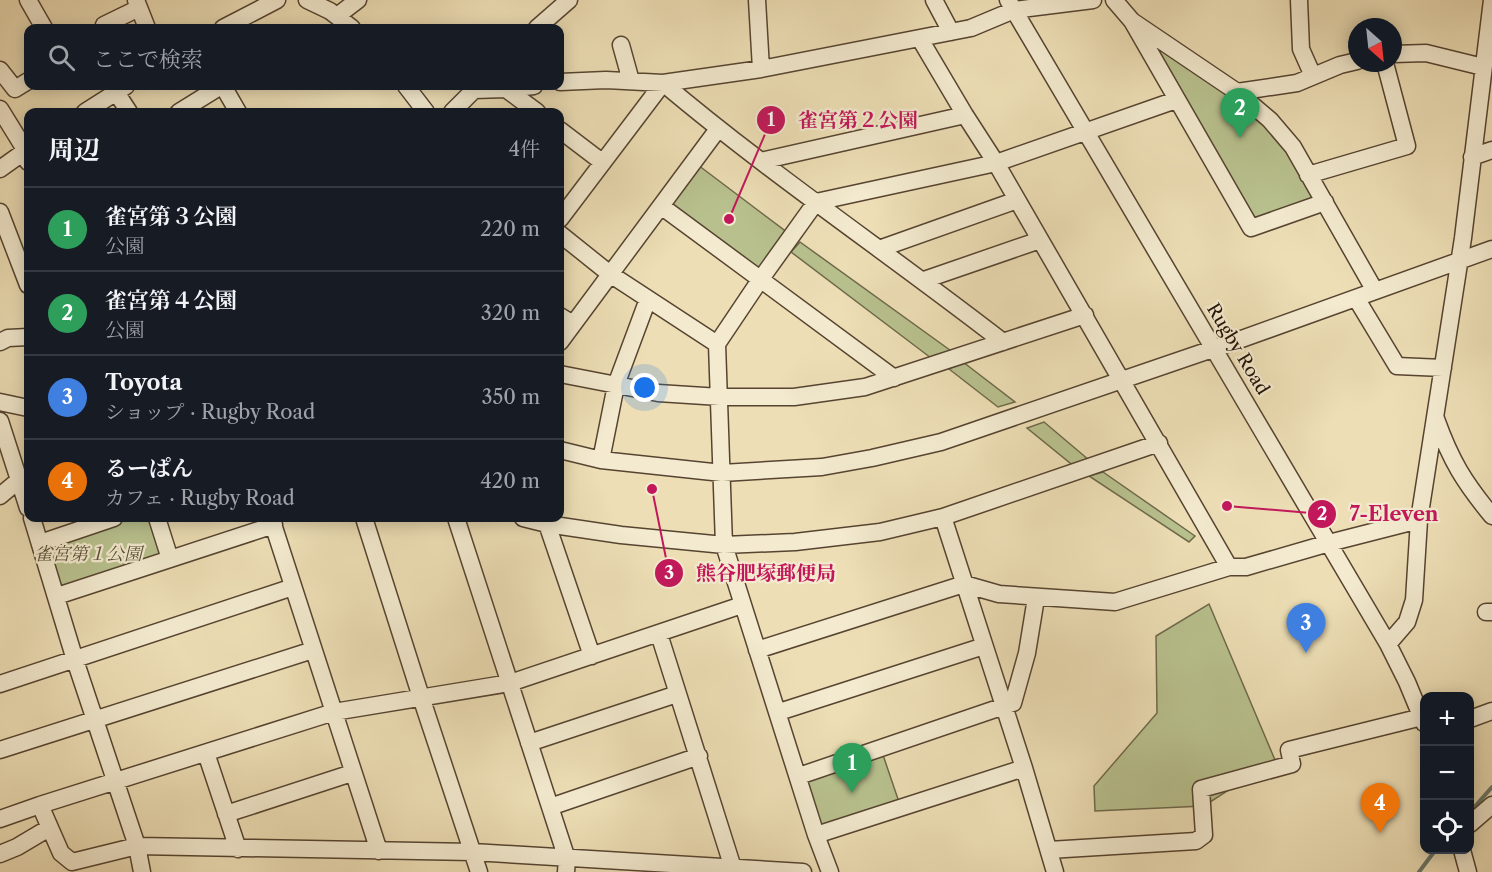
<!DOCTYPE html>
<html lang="ja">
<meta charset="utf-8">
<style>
:root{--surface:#171b24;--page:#20242c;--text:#f1f3f6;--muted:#9ea1a6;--line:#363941;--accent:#b45309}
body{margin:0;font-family:"Libre Caslon Text","Noto Serif JP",serif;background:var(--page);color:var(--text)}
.controls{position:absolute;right:18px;bottom:18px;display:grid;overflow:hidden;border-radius:12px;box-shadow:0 3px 15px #0003}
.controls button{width:54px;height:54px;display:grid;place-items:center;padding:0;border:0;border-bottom:2px solid var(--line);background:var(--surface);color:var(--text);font:30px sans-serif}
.compass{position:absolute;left:1348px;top:18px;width:54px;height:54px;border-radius:50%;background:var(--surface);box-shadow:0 3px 15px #0003;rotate:153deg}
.you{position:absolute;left:645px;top:388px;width:21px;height:21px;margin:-15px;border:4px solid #fff;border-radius:50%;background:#1a73e8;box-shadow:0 0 0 9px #1a73e833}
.badge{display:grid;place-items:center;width:39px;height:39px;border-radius:50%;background:var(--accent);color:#fff;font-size:20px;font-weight:700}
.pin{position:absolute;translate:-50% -50px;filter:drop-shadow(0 2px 3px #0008)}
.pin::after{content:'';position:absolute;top:32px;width:21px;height:18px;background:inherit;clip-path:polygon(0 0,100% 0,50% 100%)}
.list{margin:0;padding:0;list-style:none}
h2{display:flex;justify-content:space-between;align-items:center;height:78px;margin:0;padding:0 24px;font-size:26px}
h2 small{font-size:20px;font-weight:400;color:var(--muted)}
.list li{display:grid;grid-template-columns:39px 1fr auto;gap:18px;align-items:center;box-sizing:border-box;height:84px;padding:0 24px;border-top:2px solid var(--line)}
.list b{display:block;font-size:22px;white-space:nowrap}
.list p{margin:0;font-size:20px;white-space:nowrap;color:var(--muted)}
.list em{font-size:20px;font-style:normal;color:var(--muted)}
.icon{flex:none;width:33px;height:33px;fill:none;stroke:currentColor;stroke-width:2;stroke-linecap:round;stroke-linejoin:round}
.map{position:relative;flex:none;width:1492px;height:872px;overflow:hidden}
.search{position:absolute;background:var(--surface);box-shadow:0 3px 15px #0003;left:24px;top:24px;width:540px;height:66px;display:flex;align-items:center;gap:15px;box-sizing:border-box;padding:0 21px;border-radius:12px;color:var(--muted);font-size:22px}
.panel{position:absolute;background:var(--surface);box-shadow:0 3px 15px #0003;left:24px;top:108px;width:540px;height:414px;border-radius:12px}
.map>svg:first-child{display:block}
.green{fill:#b8c18e;stroke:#6e694a;stroke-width:1.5}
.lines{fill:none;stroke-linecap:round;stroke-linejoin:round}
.stream{stroke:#6a786a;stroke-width:4}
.minor-casing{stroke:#564431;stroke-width:19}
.minor{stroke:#f3eacf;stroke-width:16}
.labels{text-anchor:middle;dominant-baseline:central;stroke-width:4.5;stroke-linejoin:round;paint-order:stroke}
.street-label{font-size:18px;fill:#241105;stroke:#f3eacf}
.park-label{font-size:18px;font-style:italic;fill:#584f35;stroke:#f3eacf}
.leader{fill:none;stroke:#c2185b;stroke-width:2}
.callout-dot{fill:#c2185b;stroke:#f3eacf;stroke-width:2}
.mark-label{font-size:18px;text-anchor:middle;font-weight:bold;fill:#fff}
.callout-label{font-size:20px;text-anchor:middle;font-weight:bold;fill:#c2185b;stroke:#f3eacf;stroke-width:4.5;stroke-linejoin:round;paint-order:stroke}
</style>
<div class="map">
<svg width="1492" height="872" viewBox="0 0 1492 872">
<rect width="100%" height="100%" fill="#eddeb5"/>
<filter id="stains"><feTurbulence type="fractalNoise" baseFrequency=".00333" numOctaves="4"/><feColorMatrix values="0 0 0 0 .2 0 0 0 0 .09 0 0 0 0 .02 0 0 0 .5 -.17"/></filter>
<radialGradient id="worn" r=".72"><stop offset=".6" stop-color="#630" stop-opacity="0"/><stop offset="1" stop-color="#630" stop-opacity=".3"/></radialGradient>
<path class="green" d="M1149,41c38,26 79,51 113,82 22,21 38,49 54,74l-62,23z
M698,165l90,68 -30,39 -88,-66z
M800,242l154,111 -19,8 -144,-109z
M963,362l52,40 -17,5 -49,-38z
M1044,422l45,38 -14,7 -48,-39z
M1103,472l92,64 -6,6 -100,-66z
M124,518h26l13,38 -102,33 -16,-48z
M1209,604l66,156 -71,46 -109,5 -1,-25 63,-73 -1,-77z
M882,752l19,56 -81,25 -16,-55z"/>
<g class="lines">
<path class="stream" d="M1470,812l22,-25
M1419,872l15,-20"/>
<defs>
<path id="minor" d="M28,0l16,28
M136,0l11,28
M307,0l23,11 22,17
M757,0l4,69
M934,0l17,32
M1008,0l380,644 19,38 17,41
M1114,0l18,21 119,207 74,-26
M1299,0l2,49 12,27
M337,16l21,-16
M1132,21l105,71 33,28 23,27 82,144
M104,25l35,-17
M223,28l54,-28
M537,28l32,-28
M920,39l45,76 31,48 233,404
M621,45l10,36
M1393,54l33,-1 57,14
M0,70l15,19 13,-8
M560,82l46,-2 57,3 98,-14 210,-41 43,-18 79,-10
M663,83c109,92 228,172 340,259
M223,86l15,26
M406,86l20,26
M506,89l31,23
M474,90l32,-1 28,-3
M116,92l13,20
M1237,92l60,-9 43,-18 17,-4
M0,109l26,42 2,11
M85,112l41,-26
M179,112l42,-26
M452,112l26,-26
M560,130l42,32
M1472,157l20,-7
M761,161l204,-46
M0,169l28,-20
M1308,175l99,-29 -22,-83
M661,206l233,172
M0,212l28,73
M560,219l103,-136
M560,234l50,40 107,70
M879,249l138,-49
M924,280l116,-40
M1356,298l41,68 46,2
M560,316l13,8
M0,342l8,-4 20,-1
M560,342l158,-213
M560,374l98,19 62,4h74l71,-10 220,-72
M0,402l28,6
M1436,419c15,42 28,63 56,97
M0,421l28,87
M560,450l41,10 121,13 100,-6 50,-9 69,-16 295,-101 256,-92
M601,460l15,-75 32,-86
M0,496l19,-16
M943,517l81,251 31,104
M32,518l43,142 62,186 5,26
M157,518l13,41
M271,518l108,333
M364,518l57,179 58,175
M456,518l111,341 -1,13
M523,518l24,6 74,11 103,10 71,-3 85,-10 63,-15 216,-74
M547,524l45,132
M40,543l74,-25
M57,596l217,-71
M1486,612h6
M659,634l74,234
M1388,644l19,-22 7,-22 5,-80 44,-282 29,-238
M757,650l207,-66 35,10 116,8 114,-35h17l83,-24 90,-23
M0,684l293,-97
M779,712l205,-66
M1470,719l22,-8
M529,743l148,-49
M0,750l313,-100
M206,753l32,96
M799,776l214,-73 14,-50 9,-55
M40,805l294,-93 176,-29 232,-78
M550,807l149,-51
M226,814l126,-41
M0,819l40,-14 21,48 11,9 65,-16 336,6 330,20
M1470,824l22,-19
M816,835l208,-67
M1049,850l147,-9 8,-6 -3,-46 91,-25 -3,-14 133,-33
M1462,850l6,22
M0,854l17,-7 32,-19
M830,872l-14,-37 -92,-290 -7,-201 43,-64 56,-78 180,-39 180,-63"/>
</defs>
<use href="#minor" class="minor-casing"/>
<use href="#minor" class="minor"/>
</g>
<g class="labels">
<g class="street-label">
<text transform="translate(1238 349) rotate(59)">Rugby Road</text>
</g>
<g class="park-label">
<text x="88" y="554">雀宮第１公園</text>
</g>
</g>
<path class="leader" d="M729 219L771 120M1227 506L1322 514M652 489L669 573"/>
<g class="callout-dot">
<circle cx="729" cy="219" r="6"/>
<circle cx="1227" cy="506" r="6"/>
<circle cx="652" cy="489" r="6"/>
<circle cx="771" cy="120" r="15"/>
<circle cx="1322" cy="514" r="15"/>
<circle cx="669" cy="573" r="15"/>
</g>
<g class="mark-label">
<text x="771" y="126">1</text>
<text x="1322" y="520">2</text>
<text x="669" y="579">3</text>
</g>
<g class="callout-label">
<text x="858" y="127">雀宮第２公園</text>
<text x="1394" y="521">7-Eleven</text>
<text x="766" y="580">熊谷肥塚郵便局</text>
</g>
<rect width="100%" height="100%" filter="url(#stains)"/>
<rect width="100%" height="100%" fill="url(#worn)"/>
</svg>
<div class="controls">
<button>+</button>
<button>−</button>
<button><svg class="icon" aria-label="locate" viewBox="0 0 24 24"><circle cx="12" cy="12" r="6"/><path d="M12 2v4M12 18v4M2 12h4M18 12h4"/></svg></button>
</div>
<svg class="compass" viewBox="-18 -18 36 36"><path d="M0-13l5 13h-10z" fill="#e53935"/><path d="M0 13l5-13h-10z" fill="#9ea1a6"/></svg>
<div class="you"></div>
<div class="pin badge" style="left:852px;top:793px;background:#2e9e5b">1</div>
<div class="pin badge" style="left:1240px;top:138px;background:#2e9e5b">2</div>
<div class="pin badge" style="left:1306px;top:653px;background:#3f7fe0">3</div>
<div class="pin badge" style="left:1380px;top:833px;background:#e8710a">4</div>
<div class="search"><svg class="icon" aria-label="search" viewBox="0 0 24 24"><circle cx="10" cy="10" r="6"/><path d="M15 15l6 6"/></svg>ここで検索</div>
<section class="panel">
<h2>周辺<small>4件</small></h2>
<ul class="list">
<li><span class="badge" style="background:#2e9e5b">1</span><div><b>雀宮第３公園</b><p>公園</p></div><em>220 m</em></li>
<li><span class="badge" style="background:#2e9e5b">2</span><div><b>雀宮第４公園</b><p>公園</p></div><em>320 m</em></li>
<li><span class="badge" style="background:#3f7fe0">3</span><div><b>Toyota</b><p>ショップ · Rugby Road</p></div><em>350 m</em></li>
<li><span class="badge" style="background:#e8710a">4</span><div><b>るーぱん</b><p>カフェ · Rugby Road</p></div><em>420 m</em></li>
</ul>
</section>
</div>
